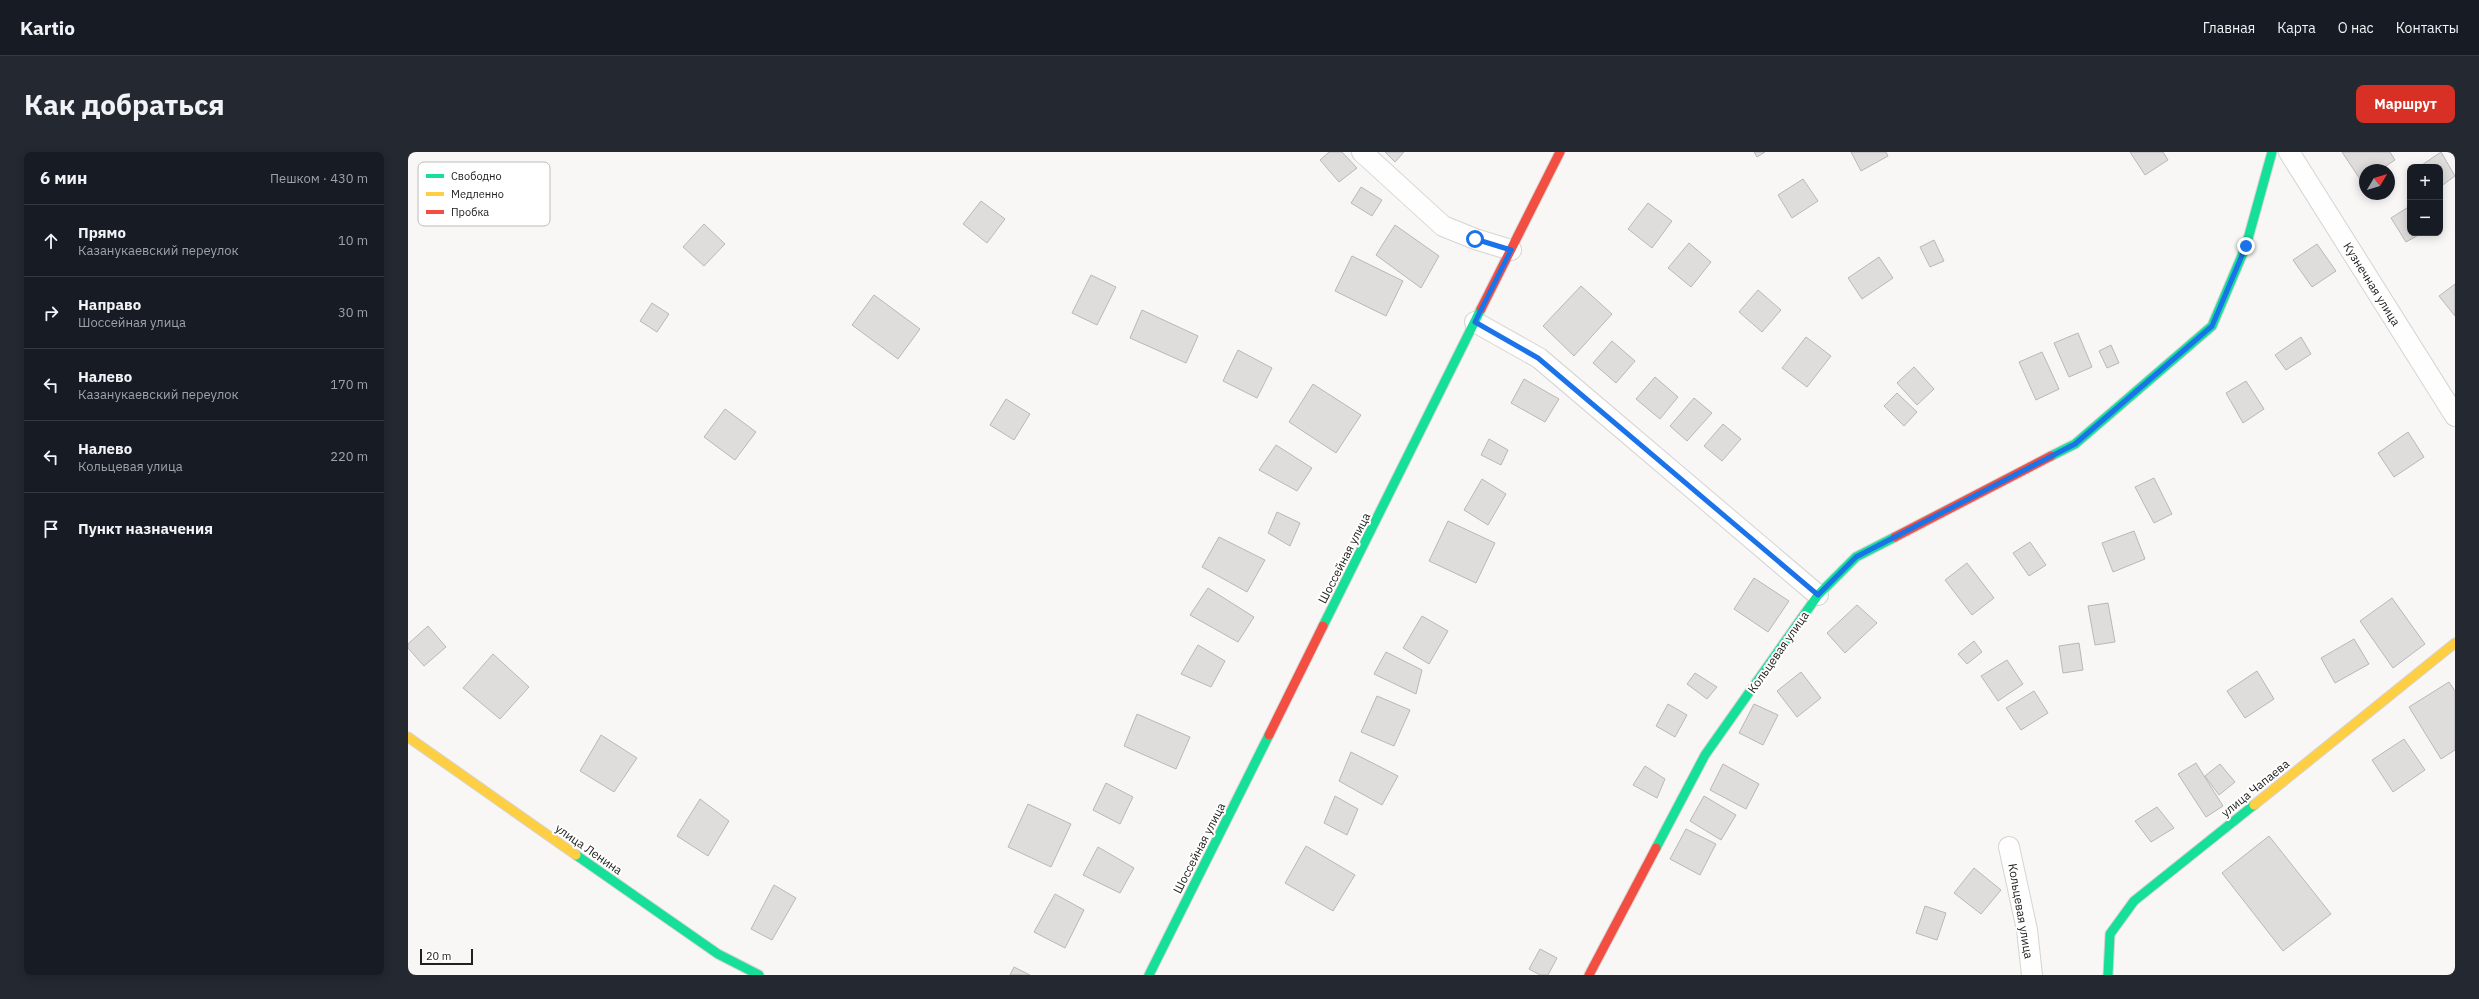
<!DOCTYPE html>
<html lang="ru">
<meta charset="utf-8">
<style>
:root{--surface:#171b24;--page:#242831;--text:#f1f3f6;--muted:#9ea1a6;--line:#363941;--accent:#d93025}
body{margin:0;font-family:"IBM Plex Sans",sans-serif;background:var(--page);color:var(--text)}
.controls{position:absolute;right:12px;top:12px;display:grid;overflow:hidden;border-radius:8px;box-shadow:0 2px 10px #0003}
.controls button{width:36px;height:36px;display:grid;place-items:center;padding:0;border:0;border-bottom:1px solid var(--line);background:var(--surface);color:var(--text);font:20px sans-serif}
.compass{position:absolute;left:1951px;top:12px;width:36px;height:36px;border-radius:50%;background:var(--surface);box-shadow:0 2px 10px #0003;rotate:52deg}
.scale{position:absolute;left:12px;bottom:10px;width:53px;box-sizing:border-box;padding-left:4px;border:2px solid #222120;border-top:0;font-size:11px;line-height:14px;white-space:nowrap;color:#222120;-webkit-text-stroke:3px #fff;paint-order:stroke}
.stop{position:absolute;width:12px;height:12px;margin:-9px;border:3px solid #1a73e8;border-radius:50%;background:#fff}
.stop.end{background:#1a73e8;border-color:#fff;box-shadow:0 1px 4px #0008}
.list{margin:0;padding:0;list-style:none}
h2{display:flex;justify-content:space-between;align-items:center;height:52px;margin:0;padding:0 16px;font-size:17px}
h2 small{font-size:13px;font-weight:400;color:var(--muted)}
.list li{display:grid;grid-template-columns:26px 1fr auto;gap:12px;align-items:center;box-sizing:border-box;height:72px;padding:0 16px;border-top:1px solid var(--line)}
.list b{display:block;font-size:15px;white-space:nowrap}
.list p{margin:0;font-size:13px;white-space:nowrap;color:var(--muted)}
.list em{font-size:13px;font-style:normal;color:var(--muted)}
.icon{flex:none;width:22px;height:22px;fill:none;stroke:currentColor;stroke-width:2;stroke-linecap:round;stroke-linejoin:round}
.map{position:relative;flex:none;width:2047px;height:823px;overflow:hidden;border-radius:8px}
header{display:flex;align-items:center;gap:24px;box-sizing:border-box;height:56px;padding:0 20px;background:var(--surface);border-bottom:1px solid var(--line)}
header strong{font-size:19px}
nav{display:flex;gap:22px;margin-inline-start:auto;font-size:14px}
.intro{display:flex;align-items:center;justify-content:space-between;box-sizing:border-box;height:96px;padding:0 24px}
h1{margin:0;font-size:28px}
.button{padding:10px 18px;border-radius:8px;background:var(--accent);color:#fff;font-size:14px;font-weight:700}
main{display:flex;gap:24px;padding:0 24px}
aside{flex:1;background:var(--surface);border-radius:8px;box-shadow:0 2px 10px #0003}
.map>svg:first-child{display:block}
.building{fill:#dedddc;stroke:#b9b8b7}
.lines{fill:none;stroke-linecap:round;stroke-linejoin:round}
.street-casing{stroke:#d5d4d2;stroke-width:22}
.fast-casing{stroke:#d5d4d2;stroke-width:11}
.slow-casing{stroke:#d5d4d2;stroke-width:11}
.jam-casing{stroke:#d5d4d2;stroke-width:11}
.street{stroke:#fefefe;stroke-width:20}
.fast{stroke:#16e098;stroke-width:9}
.slow{stroke:#ffcf43;stroke-width:9}
.jam{stroke:#f24e42;stroke-width:9}
.route{stroke:#1a73e8;stroke-width:5}
.labels{text-anchor:middle;dominant-baseline:central;stroke-width:4;stroke-linejoin:round;paint-order:stroke}
.street-label{font-size:12px;fill:#222120;stroke:#fff}
.key{fill:#fff;stroke:#bdbcbc;stroke-width:1}
.key-label{font-size:11px;fill:#222120}
</style>
<header>
<strong>Kartio</strong>
<nav><a>Главная</a><a>Карта</a><a>О нас</a><a>Контакты</a></nav>
</header>
<div class="intro"><h1>Как добраться</h1><a class="button">Маршрут</a></div>
<main>
<aside>
<h2>6 мин<small>Пешком · 430 m</small></h2>
<ul class="list">
<li><svg class="icon" aria-label="ahead" viewBox="0 0 24 24"><path d="M12 20V5M6 11l6-6 6 6"/></svg><div><b>Прямо</b><p>Казанукаевский переулок</p></div><em>10 m</em></li>
<li><svg class="icon" aria-label="right" viewBox="0 0 24 24"><path d="M7 20v-9h11M14 6l5 5-5 5"/></svg><div><b>Направо</b><p>Шоссейная улица</p></div><em>30 m</em></li>
<li><svg class="icon" aria-label="left" viewBox="0 0 24 24"><path d="M17 20v-9H6M10 6l-5 5 5 5"/></svg><div><b>Налево</b><p>Казанукаевский переулок</p></div><em>170 m</em></li>
<li><svg class="icon" aria-label="left" viewBox="0 0 24 24"><path d="M17 20v-9H6M10 6l-5 5 5 5"/></svg><div><b>Налево</b><p>Кольцевая улица</p></div><em>220 m</em></li>
<li><svg class="icon" aria-label="arrive" viewBox="0 0 24 24"><path d="M6 21V4h12l-3 4 3 4H6"/></svg><div><b>Пункт назначения</b></div></li>
</ul>
</aside>
<div class="map">
<svg width="2047" height="823" viewBox="0 0 2047 823">
<rect width="100%" height="100%" fill="#f9f7f5"/>
<path class="building" d="M921,0h13l15,16 -18,14 -19,-22z
M977,0h19l-9,10z
M1346,0h11l-8,5z
M1443,0h35l2,4 -27,15z
M1722,0h33l5,8 -23,15z
M1934,0h48l5,8 -15,10h-15v10l-3,2z
M2033,0l14,24 -15,11v-20h-21z
M1395,27l15,22 -26,17 -14,-23z
M953,35l21,13 -10,16 -21,-13z
M573,49l24,18 -18,24 -24,-19z
M1240,51l24,18 -20,27 -24,-19z
M2002,54v27h12l-16,9 -15,-24z
M296,72l21,20 -21,22 -21,-19z
M987,73l44,31 -18,32 -45,-33z
M1526,88l10,21 -14,6 -10,-20z
M1281,91l22,19 -20,25 -23,-19z
M1909,92l19,27 -24,16 -19,-27z
M944,104l51,25 -17,35 -51,-25z
M1471,105l14,21 -31,21 -14,-21z
M683,123l25,12 -19,38 -25,-12z
M2047,132v32l-16,-20z
M1173,134l31,28 -38,42 -31,-30z
M1350,138l23,20 -19,22 -23,-20z
M466,143l46,34 -22,30 -46,-34z
M244,151l17,11 -12,18 -17,-11z
M734,158l56,26 -12,27 -56,-25z
M1670,181l14,34 -23,10 -15,-34z
M1398,185l25,19 -24,31 -25,-19z
M1893,185l10,17 -25,16 -11,-15z
M1204,189l23,20 -19,22 -23,-20z
M1703,193l8,18 -12,5 -8,-17z
M830,198l34,18 -15,30 -34,-17z
M1634,200l17,37 -23,11 -17,-38z
M1506,215l20,22 -17,16 -20,-22z
M1247,225l23,20 -18,22 -24,-20z
M1116,227l35,20 -14,23 -34,-19z
M1838,229l18,28 -21,14 -17,-30z
M905,232l48,31 -25,38 -47,-31z
M1489,241l20,19 -13,14 -20,-20z
M1286,246l18,15 -25,28 -17,-15z
M598,247l24,15 -16,26 -24,-15z
M317,257l31,23 -21,28 -31,-23z
M1315,272l18,15 -19,22 -18,-15z
M2000,280l16,25 -30,20 -16,-24z
M1081,287l19,11 -7,15 -20,-10z
M868,293l36,23 -15,23 -38,-21z
M1746,326l18,36 -18,9 -19,-36z
M1074,327l24,15 -18,31 -24,-15z
M869,360l23,11 -10,23 -22,-13z
M1040,369l47,22 -19,40 -47,-22z
M1726,379l11,28 -32,13 -11,-29z
M811,385l46,23 -18,32 -45,-25z
M1622,390l16,23 -17,11 -16,-23z
M1559,411l27,35 -22,17 -27,-35z
M1346,426l35,23 -21,31 -34,-23z
M800,436l46,29 -16,25 -48,-27z
M1984,446l33,46 -32,24 -33,-47z
M1700,451l7,39 -20,3 -7,-39z
M1449,453l20,18 -32,30 -18,-20z
M1014,464l26,15 -19,33 -26,-16z
M20,474l18,21 -22,19 -16,-18v-4z
M1946,487l15,25 -34,19 -14,-25z
M1566,489l8,11 -15,12 -9,-10z
M1671,491l4,27 -20,3 -4,-27z
M790,493l27,16 -14,26 -30,-13z
M978,500l36,18 -6,24 -42,-20z
M85,502l36,33 -29,32 -37,-31z
M1599,508l16,24 -25,17 -17,-25z
M1849,519l17,28 -29,19 -18,-27z
M1393,520l20,26 -24,19 -20,-26z
M1287,521l22,14 -10,12 -20,-15z
M2041,530l6,9v59l-14,9 -32,-52z
M1626,539l14,22 -27,17 -15,-22z
M969,544l33,14 -16,36 -33,-14z
M1260,552l19,11 -12,22 -19,-11z
M1346,552l24,11 -15,30 -24,-12z
M729,562l53,23 -14,32 -52,-23z
M193,583l36,23 -23,34 -34,-21z
M1996,587l21,31 -32,22 -21,-32z
M943,600l47,24 -16,29 -43,-24z
M1788,611l27,43 -17,11 -28,-43z
M1315,612l36,20 -13,25 -36,-19z
M1812,612l15,18 -16,13 -14,-19z
M1237,614l20,13 -8,19 -24,-13z
M698,631l27,14 -13,27 -27,-14z
M927,644l23,13 -11,26 -23,-12z
M1296,644l32,19 -15,25 -31,-19z
M292,647l29,22 -21,35 -31,-20z
M620,652l43,20 -20,43 -43,-20z
M1749,655l17,21 -23,14 -16,-21z
M1278,677l30,15 -16,31 -30,-16z
M1861,684l62,78 -48,37 -61,-78z
M898,694l49,29 -22,36 -48,-28z
M690,695l36,21 -14,25 -37,-18z
M1566,716l27,22 -20,24 -27,-21z
M366,733l22,13 -24,42 -21,-11z
M647,742l29,16 -19,38 -31,-16z
M1517,754l21,7 -9,27 -21,-7z
M1132,797l17,9 -9,17h-8l-11,-6z
M606,815l16,8h-20z"/>
<g class="lines">
<defs>
<path id="street" d="M954,0l81,74 32,13 36,11
M1881,0l166,264
M1067,170l64,36 279,237
M1601,695l18,83 5,45"/>
<path id="fast" d="M1643,304l24,-12 137,-118 34,-80 26,-94
M915,474l158,-317
M1248,696l49,-93 113,-160 38,-38 39,-20
M168,703l142,99 41,21
M741,823l120,-240
M1700,823l2,-41 24,-33 120,-96"/>
<path id="slow" d="M0,585l168,118
M1846,653l201,-162"/>
<path id="jam" d="M1073,157l79,-157
M1487,385l156,-81
M861,583l54,-109
M1181,823l67,-127"/>
</defs>
<use href="#street" class="street-casing"/>
<use href="#fast" class="fast-casing"/>
<use href="#slow" class="slow-casing"/>
<use href="#jam" class="jam-casing"/>
<use href="#street" class="street"/>
<use href="#fast" class="fast"/>
<use href="#slow" class="slow"/>
<use href="#jam" class="jam"/>
</g>
<g class="lines">
<path class="route" d="M1067,87l36,11 -36,72 63,36 280,237 38,-38 219,-113 137,-118 34,-80"/>
</g>
<g class="labels">
<g class="street-label">
<text transform="translate(1964 132) rotate(58)">Кузнечная улица</text>
<text transform="translate(936 406) rotate(-63)">Шоссейная улица</text>
<text transform="translate(1370 500) rotate(-55)">Кольцевая улица</text>
<text transform="translate(1847 636) rotate(-39)">улица Чапаева</text>
<text transform="translate(791 696) rotate(-63)">Шоссейная улица</text>
<text transform="translate(181 697) rotate(35)">улица Ленина</text>
<text transform="translate(1613 759) rotate(80)">Кольцевая улица</text>
</g>
</g>
<rect x="10" y="10" width="132" height="64" rx="6" class="key"/>
<rect x="18" y="22" width="18" height="4" fill="#16e098"/>
<rect x="18" y="40" width="18" height="4" fill="#ffcf43"/>
<rect x="18" y="58" width="18" height="4" fill="#f24e42"/>
<g class="key-label">
<text x="43" y="28">Свободно</text>
<text x="43" y="46">Медленно</text>
<text x="43" y="64">Пробка</text>
</g>
</svg>
<div class="controls">
<button>+</button>
<button>−</button>
</div>
<svg class="compass" viewBox="-18 -18 36 36"><path d="M0-13l5 13h-10z" fill="#e53935"/><path d="M0 13l5-13h-10z" fill="#9ea1a6"/></svg>
<div class="scale">20 m</div>
<div class="stop" style="left:1067px;top:87px"></div>
<div class="stop end" style="left:1838px;top:94px"></div>
</div>
</main>
